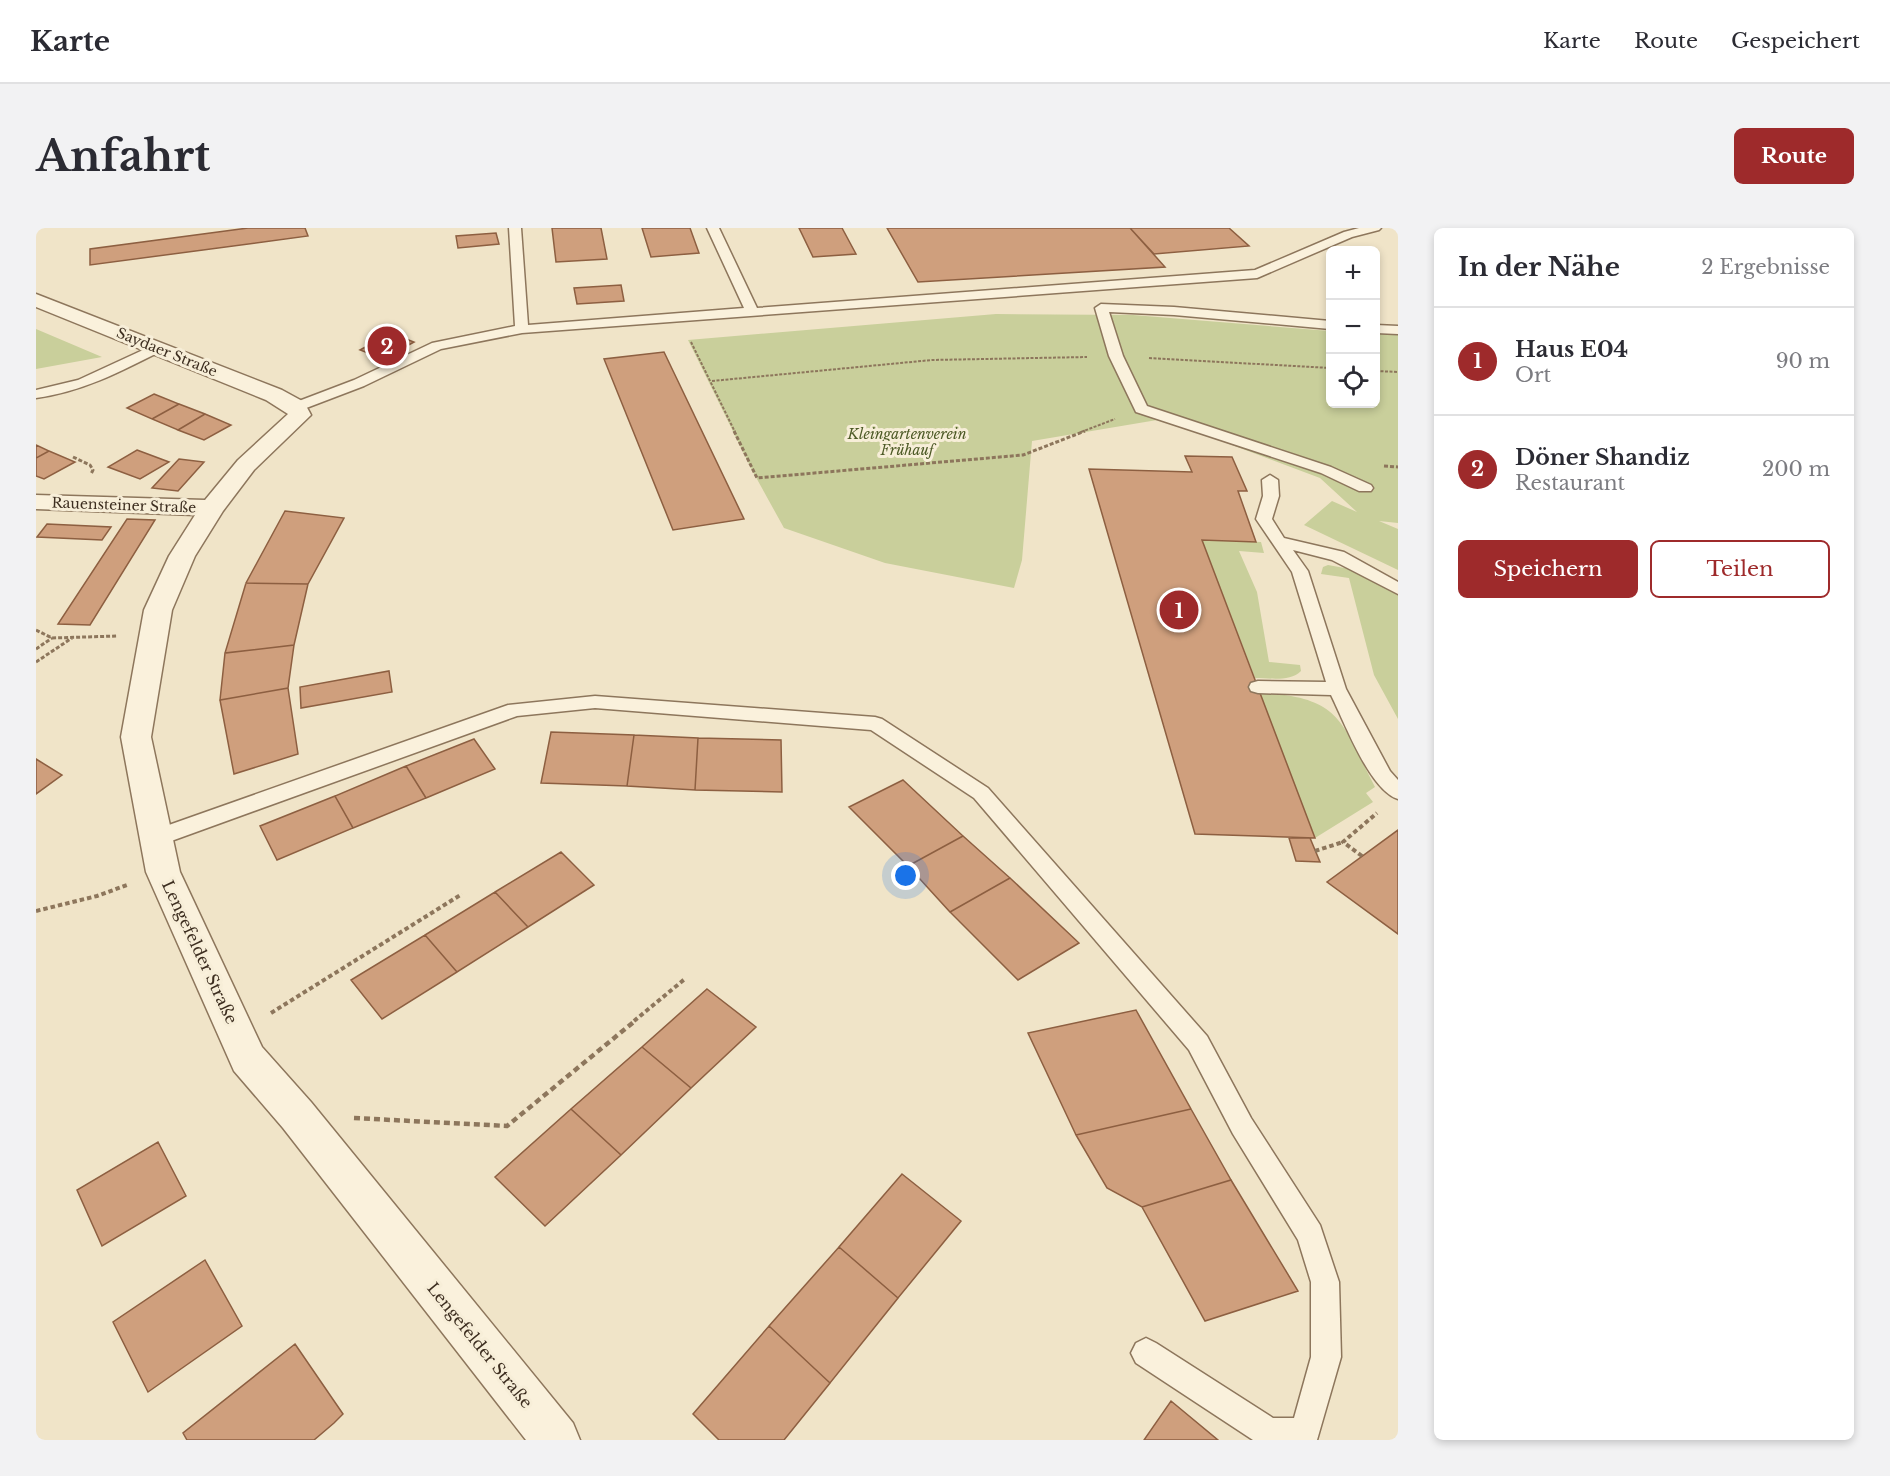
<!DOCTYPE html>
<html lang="de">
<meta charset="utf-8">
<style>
:root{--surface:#fff;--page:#f2f2f3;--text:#2b2b33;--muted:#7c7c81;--line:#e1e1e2;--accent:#9e2a2b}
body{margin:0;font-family:"Libre Baskerville",serif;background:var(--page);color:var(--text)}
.controls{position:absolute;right:18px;top:18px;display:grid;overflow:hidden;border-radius:9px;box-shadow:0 3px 9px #0003}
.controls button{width:54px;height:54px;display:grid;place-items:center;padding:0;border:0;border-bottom:2px solid var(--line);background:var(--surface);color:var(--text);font:30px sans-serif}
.you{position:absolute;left:870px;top:648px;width:21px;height:21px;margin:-15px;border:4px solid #fff;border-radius:50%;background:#1a73e8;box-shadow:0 0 0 9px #1a73e833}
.badge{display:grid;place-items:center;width:39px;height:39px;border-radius:50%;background:var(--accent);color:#fff;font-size:20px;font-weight:700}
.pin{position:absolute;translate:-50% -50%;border:3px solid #fff;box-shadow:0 2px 6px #0006}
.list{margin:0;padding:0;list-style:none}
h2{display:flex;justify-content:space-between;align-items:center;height:78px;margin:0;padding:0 24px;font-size:26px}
h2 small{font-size:20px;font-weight:400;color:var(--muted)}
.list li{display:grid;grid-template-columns:39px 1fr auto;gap:18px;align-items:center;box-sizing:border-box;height:108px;padding:0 24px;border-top:2px solid var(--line)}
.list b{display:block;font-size:22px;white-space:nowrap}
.list p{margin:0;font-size:20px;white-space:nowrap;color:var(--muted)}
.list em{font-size:20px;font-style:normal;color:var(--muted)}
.actions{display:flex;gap:12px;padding:18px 24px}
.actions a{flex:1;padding:14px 0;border:2px solid var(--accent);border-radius:9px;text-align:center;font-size:21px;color:var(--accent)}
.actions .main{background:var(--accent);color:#fff}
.icon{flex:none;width:33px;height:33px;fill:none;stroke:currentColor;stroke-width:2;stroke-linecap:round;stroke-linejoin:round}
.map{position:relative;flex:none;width:1362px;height:1212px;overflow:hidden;border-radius:9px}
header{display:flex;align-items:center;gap:36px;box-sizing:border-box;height:84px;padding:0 30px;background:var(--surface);border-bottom:2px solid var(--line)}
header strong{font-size:28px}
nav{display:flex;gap:33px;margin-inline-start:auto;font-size:21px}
.intro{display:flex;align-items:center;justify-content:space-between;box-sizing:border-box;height:144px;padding:0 36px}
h1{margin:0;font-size:42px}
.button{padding:15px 27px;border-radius:9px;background:var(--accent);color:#fff;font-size:21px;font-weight:700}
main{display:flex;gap:36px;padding:0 36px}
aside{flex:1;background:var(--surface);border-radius:9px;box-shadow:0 3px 9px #0003}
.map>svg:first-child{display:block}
.green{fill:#c9cf9b}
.building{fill:#cf9f7d;stroke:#8d5f41;stroke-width:1.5}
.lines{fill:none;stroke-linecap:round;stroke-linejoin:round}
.service-casing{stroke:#8d765c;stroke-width:3}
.minor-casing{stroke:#8d765c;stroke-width:3}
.path-far3{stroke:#8d765c;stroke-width:2;stroke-dasharray:3 1.5;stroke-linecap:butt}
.path-far2{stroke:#8d765c;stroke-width:3;stroke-dasharray:4 2;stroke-linecap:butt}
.path-far1{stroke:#8d765c;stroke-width:4;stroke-dasharray:4.5 3;stroke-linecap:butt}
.path{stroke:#8d765c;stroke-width:4.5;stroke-dasharray:6 4;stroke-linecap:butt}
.service{fill:#faf1dc;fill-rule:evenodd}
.minor{fill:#faf1dc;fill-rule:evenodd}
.labels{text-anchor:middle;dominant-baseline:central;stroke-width:6;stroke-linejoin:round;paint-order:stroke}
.far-street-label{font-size:14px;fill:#3d2e20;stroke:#f7eed8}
.far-park-label{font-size:14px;font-style:italic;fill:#4d5a26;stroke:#f7eed8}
.street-label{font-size:16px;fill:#3d2e20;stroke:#f7eed8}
</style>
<header>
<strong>Karte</strong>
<nav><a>Karte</a><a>Route</a><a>Gespeichert</a></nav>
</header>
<div class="intro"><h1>Anfahrt</h1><a class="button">Route</a></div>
<main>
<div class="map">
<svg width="1362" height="1212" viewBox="0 0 1362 1212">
<rect width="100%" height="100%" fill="#f0e4c8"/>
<path class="green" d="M960,86l137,1 197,16v73h46v-70l22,1v188l-19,-2 19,8v41l-94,-45 28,-24 25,11 -37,-34 -157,-59 -131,22 -10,119 -8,28 -129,-25 -101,-35 -31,-56 -65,-132z
M0,101l66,28 -66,12z
M1166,312l59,2 3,11 -25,-2 18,41 12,70 31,3 1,6c-11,11 -31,7 -46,7z
M1292,337l22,4 48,26v124l-24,-44 -25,-97 -28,-4 2,-7z
M1224,465c82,4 81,29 115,94l-9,6 7,9 -58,36z"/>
<path class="building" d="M212,0h57l3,8 -218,29v-16z
M516,0h49l6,31 -51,3z
M606,0h48l9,25 -48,4z
M763,0h43l14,26 -43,3z
M851,0h243l35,39 -247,15z
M1094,0h99l20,18 -95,8z
M460,5l3,11 -41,4 -2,-12z
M585,57l3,16 -47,3 -3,-16z
M355,105l23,9 -31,17 -23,-9z
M628,124l80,167 -71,11 -69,-171z
M118,166l25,10 -27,15 -25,-11z
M143,176l26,10 -27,16 -26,-11z
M169,186l26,11 -27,15 -26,-10z
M0,217l13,6 -13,7z
M101,222l32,12 -29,17 -32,-12z
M13,223l26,11 -31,17 -8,-3v-18z
M1149,228l47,1 15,34h-9l18,51 -54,-2 113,298 -120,-4 -106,-365 103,3z
M143,231l25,3 -26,29 -26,-3z
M249,283l59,7 -36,66 -62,-1z
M91,291l28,1 -65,105 -32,-1z
M11,296l64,3 -9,13 -65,-3z
M210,355l62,1 -14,61 -69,8z
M258,417l-6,43 -68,12 5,-47z
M353,443l3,21 -91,16 -1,-21z
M252,460l10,66 -64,20 -14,-74z
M515,504l83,3 -7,51 -86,-3z
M598,507l64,3 -3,52 -68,-4z
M662,510l83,2 1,52 -87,-2z
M438,511l21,30 -69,29 -20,-32z
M0,531l26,16 -26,19z
M370,538l20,32 -73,30 -18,-32z
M867,552l60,56 -55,30 -59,-59z
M299,568l18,32 -76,32 -17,-34z
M1362,602v104l-71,-52z
M927,608l47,42 -60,34 -42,-46z
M1253,610h21l10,24 -24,-1z
M525,624l33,33 -66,42 -33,-35z
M974,650l69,65 -61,37 -68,-68z
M459,664l33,35 -71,45 -32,-37z
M389,707l32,37 -75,47 -31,-39z
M671,761l49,38 -65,61 -49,-41z
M1100,782l55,99 -115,26 -48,-102z
M606,819l49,41 -70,67 -50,-46z
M535,881l50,46 -76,71 -50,-49z
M1155,881l40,71 -89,27 -35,-19 -31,-53z
M122,914l28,54 -84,50 -25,-56z
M866,946l59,47 -63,77 -59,-51z
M1195,952l67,111 -93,30 -63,-114z
M803,1019l59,51 -68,85 -61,-57z
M169,1032l37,66 -94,66 -35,-70z
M733,1098l61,57 -46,57h-65l-26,-26z
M259,1116l48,70 -9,9 -20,17h-127l-4,-7z
M1135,1173l47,39h-74z"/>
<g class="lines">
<defs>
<path id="service" d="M473,0h12l7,97 216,-17 -37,-80h12l38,80 498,-38 89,-38 15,-4h22l-2,2 -27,7 -95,41 -735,55 -81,16 -77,37 -63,24h-10l-2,-3 2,-3 63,-24 78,-37 83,-17z
M1065,76l73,3 156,14v8l-156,-14 -65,-3 14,44 24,50 184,61 40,18 2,3 -2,3h-12l-38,-18 -185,-61 -27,-56 -14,-48z
M1340,97l22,1v8l-22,-1z
M120,116l5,1 2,3 -2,3c-41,21 -80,41 -125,47v-8l42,-10z
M1234,247l8,5 1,16 -7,23 12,19 60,14 54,30v12l-66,-34 -39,-10 15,21 38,118 44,82 8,9v19c-28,-8 -54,-78 -67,-104l-73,-2 -7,-2 -2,-4 2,-4 7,-2 68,1 -34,-110 -36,-53 7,-23 -1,-16z
M559,468l280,21 7,2 106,69 219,248 44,82 69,107 19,57 2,75 -24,83h-64l-117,-77 -5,-10 5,-10 10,-5 10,5 117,75h21l17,-61v-75l-13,-42 -65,-106 -44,-84 -215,-252 -103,-68 -276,-22 -78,8 -354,128 -7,2 -7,-2 -4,-6 4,-6 359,-127z"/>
<path id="minor" d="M0,66l246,96 22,12 7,13 -57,55 -31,41 -28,45 -23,54 -21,127 29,135 82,175 49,55 262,321 7,17h-54l-243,-312 -49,-57 -88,-199 -25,-135 23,-127 25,-54 26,-41 -159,-6v-14l169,5 33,-40 50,-46 -22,-14 -230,-93z"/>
</defs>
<use href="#service" class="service-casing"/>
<use href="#minor" class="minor-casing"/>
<path class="path-far3" d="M655,114l44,90
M1113,130l181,10
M1340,143l22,1
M676,153l220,-21 155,-3
M1045,204l34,-13"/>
<path class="path-far2" d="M698,203l23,47 266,-23 62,-24
M37,229l17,8 3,5 -2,4
M1348,238l14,1
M0,402l16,8 65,-2
M0,421l16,-11
M0,434l36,-24"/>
<path class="path-far1" d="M1279,623l28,-9
M1326,628l-19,-14 34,-29
M0,683l61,-15 30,-11
M235,785l191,-119
M598,793l52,-43"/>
<path class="path" d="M318,890l153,8 129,-106"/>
<use href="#service" class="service"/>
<use href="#minor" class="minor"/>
</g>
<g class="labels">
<g class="far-street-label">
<text transform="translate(131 124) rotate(22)">Saydaer Straße</text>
<text transform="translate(88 277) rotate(2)">Rauensteiner Straße</text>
</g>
<g class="far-park-label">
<text x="871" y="206">Kleingartenverein<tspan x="871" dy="16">Frühauf</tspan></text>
</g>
<g class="street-label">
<text transform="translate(164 724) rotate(65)">Lengefelder Straße</text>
<text transform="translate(444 1117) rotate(51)">Lengefelder Straße</text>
</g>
</g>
</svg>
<div class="controls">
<button>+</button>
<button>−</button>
<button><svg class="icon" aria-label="locate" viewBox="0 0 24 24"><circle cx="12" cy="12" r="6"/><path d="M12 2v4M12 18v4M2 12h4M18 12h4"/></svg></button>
</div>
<div class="you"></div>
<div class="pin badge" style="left:1143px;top:382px">1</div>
<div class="pin badge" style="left:351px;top:118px">2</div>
</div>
<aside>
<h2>In der Nähe<small>2 Ergebnisse</small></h2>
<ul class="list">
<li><span class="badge">1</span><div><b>Haus E04</b><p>Ort</p></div><em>90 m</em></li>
<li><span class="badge">2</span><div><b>Döner Shandiz</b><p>Restaurant</p></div><em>200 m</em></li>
</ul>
<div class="actions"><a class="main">Speichern</a><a>Teilen</a></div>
</aside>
</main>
